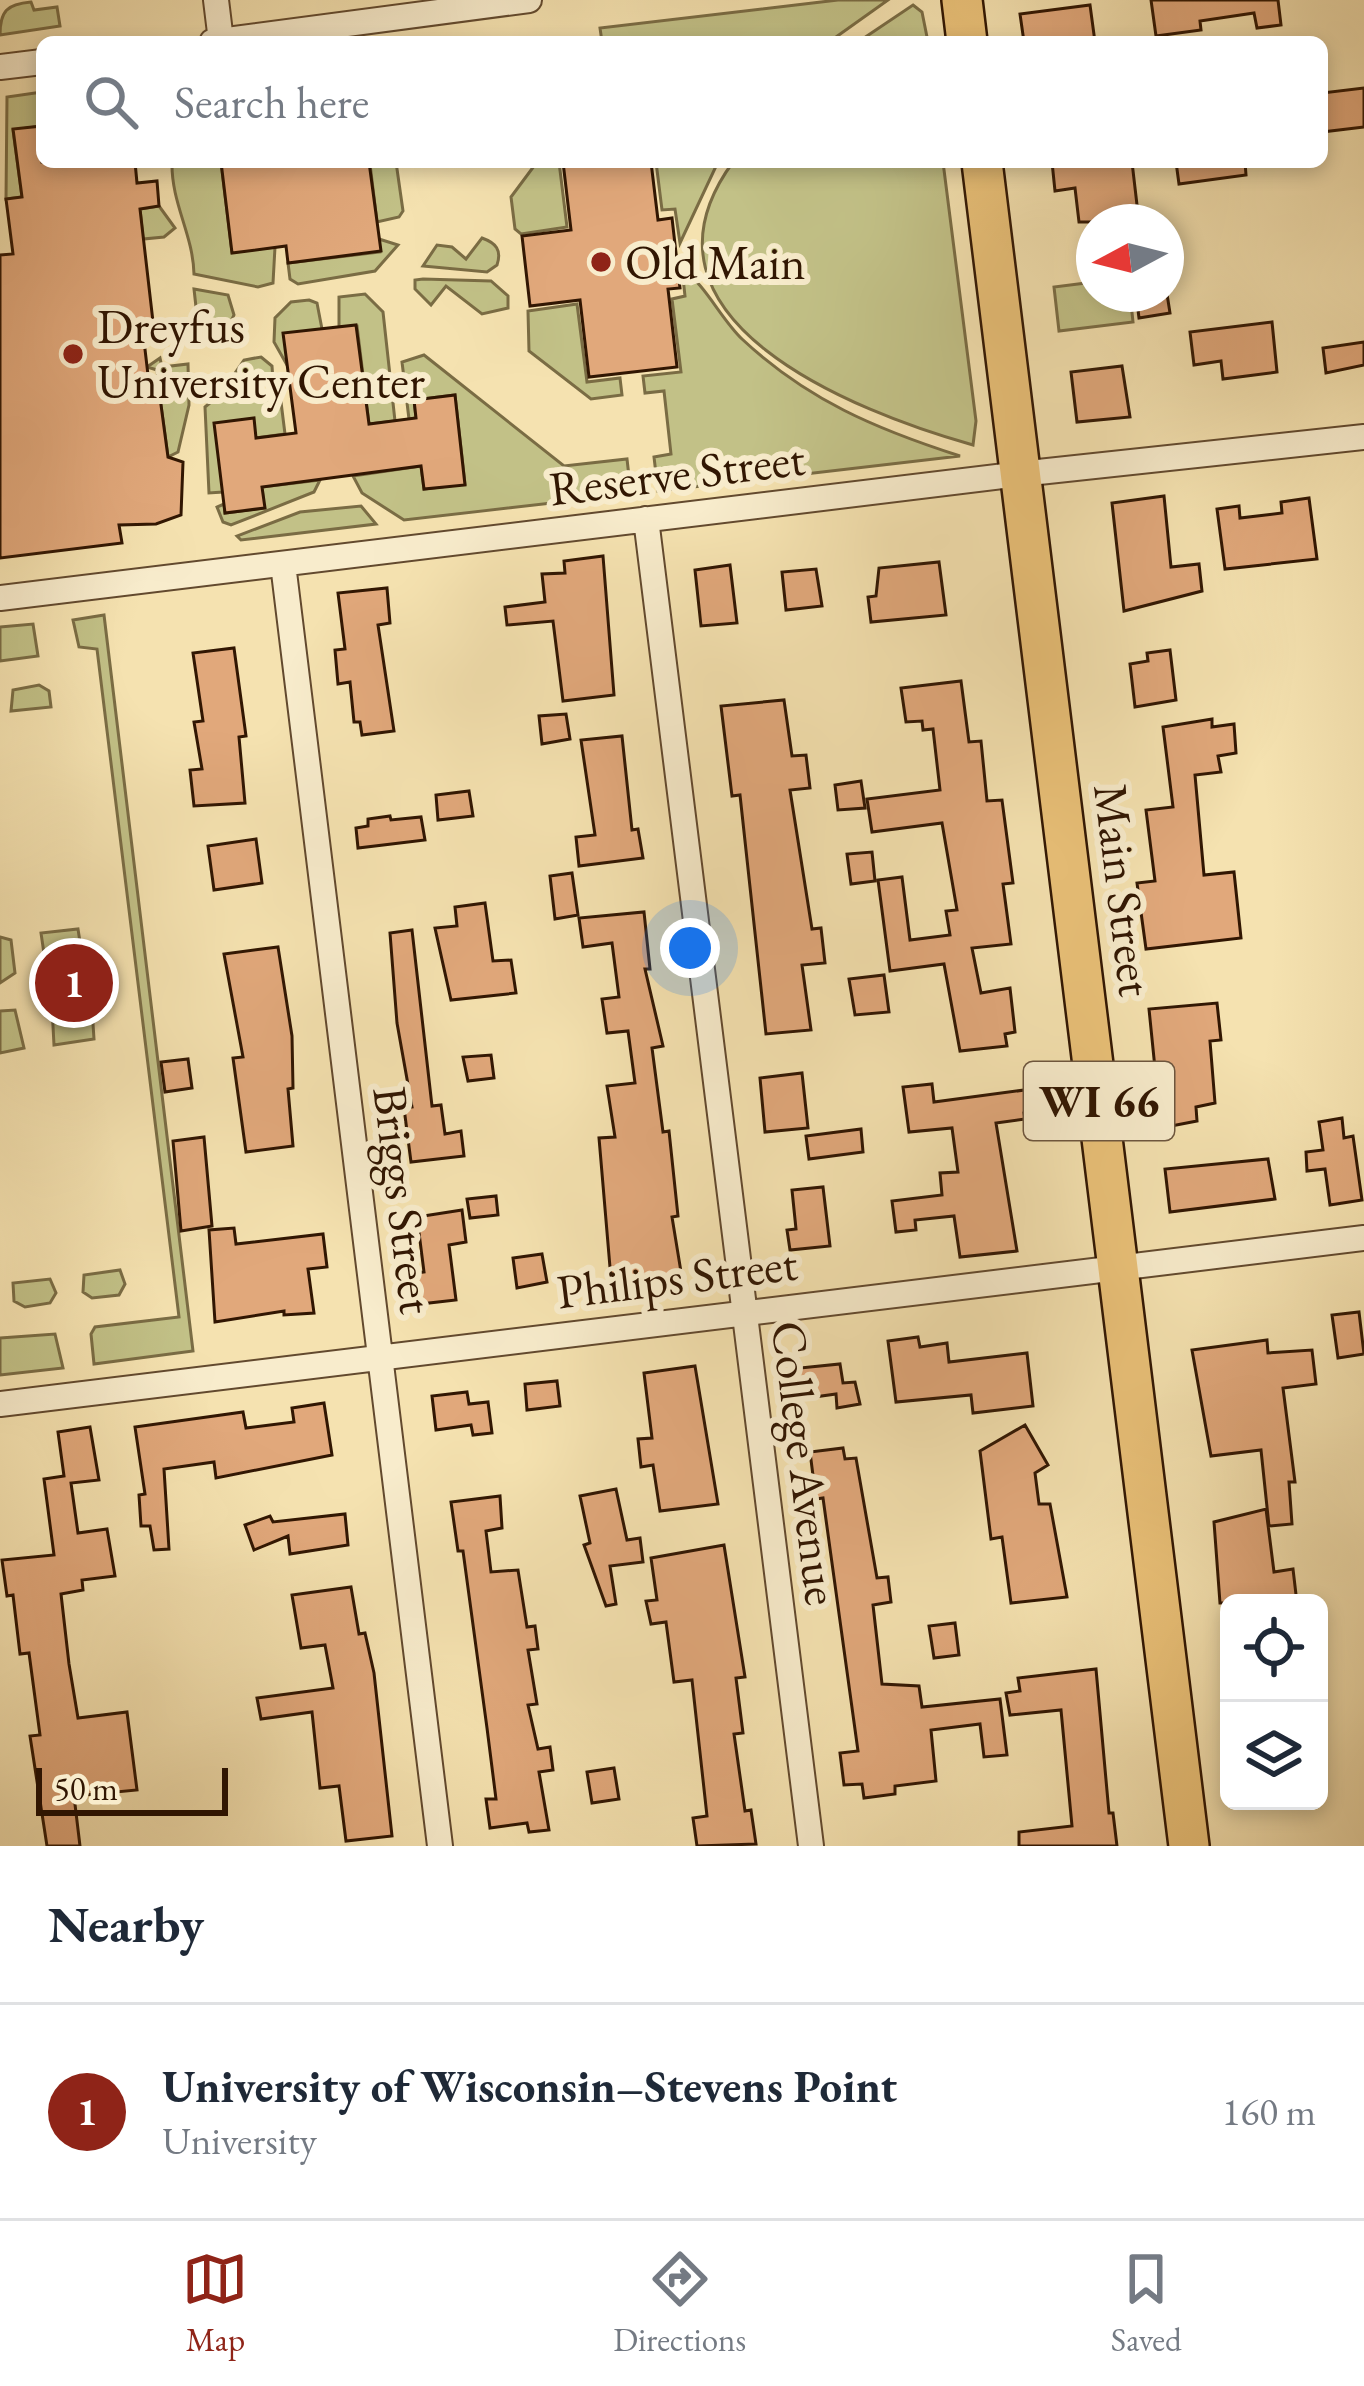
<!DOCTYPE html>
<meta charset="utf-8">
<style>
:root{--surface:#fff;--page:#f6f6f7;--text:#1f2937;--muted:#747a83;--line:#e0e1e3;--accent:#8f2418}
body{margin:0;font-family:"EB Garamond",serif;background:var(--page);color:var(--text)}
.controls{position:absolute;right:36px;bottom:36px;display:grid;overflow:hidden;border-radius:18px;box-shadow:0 6px 18px #0003}
.controls button{width:108px;height:108px;display:grid;place-items:center;padding:0;border:0;border-bottom:3px solid var(--line);background:var(--surface);color:var(--text);font:60px sans-serif}
.compass{position:absolute;left:1076px;top:204px;width:108px;height:108px;border-radius:50%;background:var(--surface);box-shadow:0 6px 18px #0003;rotate:263deg}
.scale{position:absolute;left:36px;bottom:30px;width:192px;box-sizing:border-box;padding-left:12px;border:6px solid #311602;border-top:0;font-size:33px;line-height:42px;white-space:nowrap;color:#311602;-webkit-text-stroke:9px #f8eccc;paint-order:stroke}
.you{position:absolute;left:690px;top:948px;width:42px;height:42px;margin:-30px;border:9px solid #fff;border-radius:50%;background:#1a73e8;box-shadow:0 0 0 18px #1a73e833}
.badge{display:grid;place-items:center;width:78px;height:78px;border-radius:50%;background:var(--accent);color:#fff;font-size:39px;font-weight:700}
.pin{position:absolute;translate:-50% -50%;border:6px solid #fff;box-shadow:0 3px 12px #0006}
.list{margin:0;padding:0;list-style:none}
h2{display:flex;justify-content:space-between;align-items:center;height:156px;margin:0;padding:0 48px;font-size:51px}
h2 small{font-size:39px;font-weight:400;color:var(--muted)}
.list li{display:grid;grid-template-columns:78px 1fr auto;gap:36px;align-items:center;box-sizing:border-box;height:216px;padding:0 48px;border-top:3px solid var(--line)}
.list b{display:block;font-size:45px;white-space:nowrap}
.list p{margin:0;font-size:39px;white-space:nowrap;color:var(--muted)}
.list em{font-size:39px;font-style:normal;color:var(--muted)}
.icon{flex:none;width:66px;height:66px;fill:none;stroke:currentColor;stroke-width:2;stroke-linecap:round;stroke-linejoin:round}
.map{position:relative;flex:none;width:1364px;height:1846px;overflow:hidden}
.search{position:absolute;background:var(--surface);box-shadow:0 6px 18px #0003;left:36px;right:36px;top:36px;height:132px;display:flex;align-items:center;gap:30px;box-sizing:border-box;padding:0 42px;border-radius:18px;color:var(--muted);font-size:45px}
.sheet{height:372px;background:var(--surface)}
nav{display:flex;justify-content:space-around;align-items:center;box-sizing:border-box;height:168px;border-top:3px solid var(--line);background:var(--surface);font-size:33px;color:var(--muted)}
nav a{display:grid;justify-items:center;gap:6px}
nav .on{color:var(--accent)}
.map>svg:first-child{display:block}
.green{fill:#c2c187;stroke:#7a6c44;stroke-width:3}
.building{fill:#e1a87b;stroke:#311602;stroke-width:3}
.lines{fill:none;stroke-linecap:round;stroke-linejoin:round}
.minor-casing{stroke:#62492e;stroke-width:28}
.primary-casing{stroke:#311602;stroke-width:44}
.minor{stroke:#f8eccc;stroke-width:24}
.primary{stroke:#eac178;stroke-width:39}
.poi-dot{fill:#8f2418;stroke:#f8eccc;stroke-width:4.5}
.labels{text-anchor:middle;dominant-baseline:central;stroke-width:12;stroke-linejoin:round;paint-order:stroke}
.shield{fill:#f8eccc;stroke:#6d563f;stroke-width:3}
.shield-label{font-size:45px;font-weight:bold;fill:#311602}
.poi-label{font-size:48px;fill:#311602;stroke:#f8eccc;text-anchor:start}
.street-label{font-size:48px;fill:#311602;stroke:#f8eccc}
</style>
<div class="map">
<svg width="1364" height="1846" viewBox="0 0 1364 1846">
<rect width="100%" height="100%" fill="#f5e2b0"/>
<filter id="stains"><feTurbulence type="fractalNoise" baseFrequency=".00167" numOctaves="4"/><feColorMatrix values="0 0 0 0 .2 0 0 0 0 .09 0 0 0 0 .02 0 0 0 .5 -.17"/></filter>
<radialGradient id="worn" r=".72"><stop offset=".6" stop-color="#630" stop-opacity="0"/><stop offset="1" stop-color="#630" stop-opacity=".3"/></radialGradient>
<path class="green" d="M838,0h50l-59,42h-227l-2,-14z
M31,2l3,8 23,-3 3,19 -60,9c0,-24 7,-31 31,-33z
M913,5l9,7 6,30h-70z
M42,92v34l-29,4 9,67 -16,2 1,-102z
M172,162h49l11,90 43,-5 -2,36 -15,4 -64,-13c-1,-40 -23,-71 -22,-112z
M396,162l7,49 -4,6 -22,5 -7,-58z
M537,162h22l8,65 -46,7 -6,-5 -4,-32z
M656,162h62l-38,81 -5,-34 -13,1z
M733,162h210l33,259 -3,24c-118,-33 -355,-126 -240,-283z
M159,206l16,22 -11,9 -21,2 -3,-30z
M482,238c14,5 20,12 15,27l-10,7 -64,-6 14,-21 15,2 14,12z
M379,239l19,6 -23,26 -77,13 -8,-5 -2,-16 92,-11z
M682,269c23,15 39,50 60,70 65,61 134,90 218,117l-302,35 -4,-34 17,-3 -7,-63 -19,2 -2,-17 38,-4 -9,-73 13,-3z
M423,279l68,2 17,15v12l-26,6 -36,-28 -15,19 -16,-16v-9z
M1094,282v12h36l3,28 -74,9 -5,-44z
M194,289l34,6 6,20 -6,13 -20,3 -10,-6z
M365,294l18,18 12,109 -26,3 -12,-98 -18,1v-30z
M309,300l8,3 5,26 -35,36 -13,-23 1,-24 16,-16z
M577,304l10,78 33,-4 2,17 -31,4 -62,-48 -1,-40z
M424,355l140,111 63,-7 4,35 -227,26 -42,-27 -9,-17 68,-10 3,23 41,-5 -10,-89 -41,5 2,18 -7,1 -7,-57z
M261,357l11,9 1,15 -49,8 20,-29z
M160,358l2,9 26,-3 1,41 -11,47 -10,5 -9,-66 -8,1 -2,-11 9,-2 -1,-9 -10,-3z
M271,393l10,9 4,32 -29,4 -33,54 -14,1 -4,-86 12,-10z
M320,480l-6,12 -83,33 -8,-3 -6,-15 7,-3 1,9 39,-5 -2,-21z
M361,506l15,18 -135,16 -4,-4 63,-24z
M104,615l89,736 -99,13 -3,-30 4,-7 84,-10 -82,-668 -18,-2 -6,-27z
M33,624l5,32 -38,5v-34z
M39,685l10,6 2,16 -40,4 2,-21z
M78,929l6,39 -7,5 -30,1 -6,-41z
M0,937l11,3 4,33 -15,10z
M83,1001l9,8 2,30 -40,6 -2,-38z
M15,1010l9,38 -24,5v-42z
M120,1270l5,14 -6,11 -27,3 -9,-6 1,-17z
M50,1279l6,14 -6,10 -25,4 -11,-6 -1,-18z
M55,1334l8,34 -63,7v-37z"/>
<path class="building" d="M1151,0h127l3,25 -24,3 -3,-15 -54,8 1,9 -45,6z
M1090,5l5,37h-71l-4,-28z
M1364,88v39l-42,5v-39z
M42,126v36h93l2,21 20,-2 2,25 -19,3 15,130 -11,2 6,51 9,-2 9,67 15,5 -2,53 -25,9 -37,1 3,18 -122,15v-303l13,-1 -7,-55 16,-2 -9,-68z
M221,162h148l12,89 -93,12 -2,-17 -54,7z
M563,162h88l7,58 14,-2 8,70 -12,1 9,78 -88,10 -9,-77 -50,6 -8,-70 49,-6z
M1052,162h80l7,60h-60l-4,-34 -20,3z
M1176,162h69l1,13 -67,9z
M1136,294h31l3,19 -31,5z
M1272,322l5,50 -54,7 -2,-18 -27,4 -4,-33z
M356,325l13,99 47,-6 -2,-18 41,-5 10,90 -41,4 -3,-23 -159,21 3,21 -40,5 -11,-90 40,-5 2,20 40,-5 -13,-100z
M1364,342v23l-38,8 -3,-25z
M1122,366l8,51 -53,5 -6,-50z
M1164,496l7,71 28,-3 3,27 -78,20 -12,-108z
M1309,498l8,61 -92,10 -8,-60 22,-3 1,12 42,-5 -1,-11z
M603,556l11,139 -51,6 -10,-80 -46,4 -2,-18 40,-5 -3,-28 23,-1 -1,-12z
M939,562l7,53 -75,7 -3,-25 8,-1 3,-28z
M730,565l7,58 -36,3 -6,-56z
M816,569l6,37 -36,4 -4,-38z
M387,588l3,35 -12,2 16,106 -32,4 -2,-13h-6l-4,-40 -12,2 -3,-34 10,-1 -7,-56z
M234,648l12,88 -7,1 6,66 -51,3 -4,-36 12,-1 -8,-47 9,-1 -10,-68z
M1170,650l6,50 -41,7 -5,-43 18,-3 -1,-8z
M961,681l8,61 12,-1 6,60 15,-1 11,83 -10,1 8,60 -39,4 9,45 29,-5 5,44 -10,2 2,12 -47,5 -16,-87 -54,7 -12,-91 24,-3 8,63 40,-5 -4,-24 11,-1 -15,-87 -70,9 -5,-33 73,-9 -7,-61 -10,1 -1,-9 -16,1 -5,-34z
M784,700l8,56 14,-1 4,33 -20,2 22,139 9,-1 4,35 -23,2 9,65 -45,4 -26,-239 -8,1 -11,-90z
M566,714l4,25 -28,5 -3,-28z
M1212,719v8l22,-3 2,29 -18,3 3,16 -26,3 9,100 30,-3 7,66 -95,11 -9,-66 18,-2 -9,-71 27,-3 -10,-80z
M622,736l10,94 6,-1 5,29 -64,8 -3,-29 19,-2 -14,-95z
M861,781l4,27 -27,2 -3,-25z
M469,791l4,25 -35,4 -2,-25z
M390,816l1,4 30,-3 4,23 -67,8 -2,-20 12,-2v-7z
M256,839l6,44 -48,7 -6,-44z
M872,852l3,29 -24,3 -4,-30z
M572,873l6,42 -23,4 -5,-43z
M485,903l8,58 18,-1 5,33 -65,7 -16,-72 22,-2 -2,-19z
M644,912l6,57h-5l18,77 -11,2 11,84 6,-1 9,85 -6,1 10,61 -41,4 -2,-7 -28,4 -12,-141 16,-1 -8,-51 28,-3 -7,-52 -21,2 -5,-34 17,-2 -7,-54 -29,4 -4,-29z
M412,930l20,176 9,-1 4,29 16,-3 3,25 -53,6 -7,-54 8,-1 -15,-84 -7,-90z
M278,947l14,89 1,52 -5,1 5,57 -47,6 -13,-94 10,-1 -19,-103z
M884,975l5,37 -34,3 -6,-36z
M1217,1003l4,37 -11,1 5,62 -19,4 1,14 -36,7 -12,-119z
M491,1055l3,23 -26,3 -5,-24z
M188,1059l4,29 -27,4 -4,-30z
M802,1073l6,55 -43,4 -5,-54z
M932,1084l2,18 98,-13 2,22 -10,2 1,6 -29,4 21,128 -57,6 -6,-41 -39,4 1,10 -20,2 -4,-31 50,-6 -2,-22 18,-1 -6,-44 -43,4 -6,-45z
M1342,1118l2,20 9,-2 9,64 -32,5 -5,-36 -18,2 -1,-19 17,-2 -4,-28z
M861,1129l2,23 -54,7 -3,-23z
M204,1137l8,89 -31,5 -8,-90z
M1268,1159l7,40 -105,13 -5,-43z
M823,1187l7,59 -40,4 -3,-20 9,-1 -4,-39z
M496,1196l2,19 -28,3 -3,-19z
M462,1210l4,32 -17,3 7,55 -36,4 -4,-31 8,-1 -7,-55z
M234,1228l2,16 87,-10 4,33 -19,2 6,44 -30,2v-4l-69,11 -6,-92z
M542,1254l5,28 -30,6 -4,-30z
M1359,1312l5,42 -26,4 -6,-43z
M918,1337l2,10 27,-4 2,19 78,-9 6,53 -60,7 -2,-18 -75,7 -8,-61z
M1267,1340l1,13 44,-3 4,34 -33,4 12,94h-6l3,42 -23,2 -8,-76 -50,6 -19,-106z
M840,1364l3,19 12,-1 5,22 -23,4 -1,-14 -43,6 -3,-31z
M695,1366l23,138 -58,7 -7,-46 -12,2 -3,-28 14,-1 -8,-65z
M557,1381l3,25 -33,4 -2,-26z
M467,1392l2,12 19,-2 4,31 -19,2 -2,-10 -35,5 -4,-34z
M324,1403l8,52 -116,23 -2,-16 -50,7 5,80 -15,1 -4,-24h-9l-2,-31 6,-1 -10,-67 108,-15 3,16 48,-6 -2,-14z
M1025,1425l23,40 -13,8 4,31h11l17,93 -56,6 -9,-66 -11,2 -11,-88z
M90,1427l9,53 -28,3 7,50 29,-4 8,47 -33,4 1,10 -22,4 8,70 9,54 49,-6 10,78 -63,6 6,50h-33l-17,-110 10,-1 -11,-82 -9,1 -7,-59 -6,1 -5,-36 52,-5 -10,-76 20,-3 -6,-44z
M843,1448l2,11 11,-1 21,120 11,-1 3,25 -18,3 9,79 37,2 3,21 78,-8 7,56 -23,2 -4,-33 -49,6 5,51 -41,5v8l-31,4 -2,-14 -18,1 -4,-32 18,-2 -35,-253 -7,1 -6,-47z
M616,1489l11,51 13,-2 3,24 -33,4 6,38 -10,2 -22,-61 6,-2 -10,-47z
M500,1496l2,32 -16,3 5,41 27,-2 9,57 8,-1 3,23 -10,1 9,54 -9,1 10,44 12,-2 3,23 -14,2 10,58 -20,2 -2,-9 -37,5 -4,-29h10l-9,-71 -24,-177h-5l-7,-49z
M1266,1509l8,63 19,-3 4,34h-77l-6,-81z
M345,1514l3,31 -58,9 -2,-18 -34,14 -9,-25 25,-9 3,6z
M724,1545l21,132 -9,1 7,55 -9,1 11,77 6,-1 5,34 -59,2 -4,-28 14,-2 -15,-136 -18,2 -8,-60 -15,2 -5,-23 11,-1 -6,-42z
M351,1587l8,47 6,-1 9,40 18,163 -46,5 -7,-55 -19,2 -8,-76 -51,7 -4,-21 76,-10 -8,-43 -24,3 -9,-53z
M955,1623l4,32 -25,3 -5,-32z
M1096,1669l13,144h4l4,33h-98v-14l53,-6 -11,-116 -51,5 -4,-22 14,-2 -2,-13z
M614,1768l5,31 -27,4 -5,-31z"/>
<g class="lines">
<defs>
<path id="minor" d="M216,0l5,41
M212,42l317,-42
M0,67l42,-5
M646,519l165,1327
M283,564l157,1282
M0,598l1020,-124 344,-37
M0,1404l1364,-166"/>
<path id="primary" d="M962,0l5,42
M982,162l207,1684"/>
</defs>
<use href="#minor" class="minor-casing"/>
<use href="#primary" class="primary-casing"/>
<use href="#minor" class="minor"/>
<use href="#primary" class="primary"/>
</g>
<g class="poi-dot">
<circle cx="601" cy="262" r="12"/>
<circle cx="73" cy="354" r="12"/>
</g>
<g class="labels">
<rect class="shield" x="1024" y="1062" width="150" height="78" rx="9"/>
<g class="shield-label">
<text x="1099" y="1101">WI 66</text>
</g>
<g class="poi-label">
<text x="625" y="262">Old Main</text>
<text x="97" y="326">Dreyfus<tspan x="97" dy="55">University Center</tspan></text>
</g>
<g class="street-label">
<text transform="translate(677 473) rotate(-7)">Reserve Street</text>
<text transform="translate(1124 890) rotate(83)">Main Street</text>
<text transform="translate(404 1200) rotate(83)">Briggs Street</text>
<text transform="translate(677 1277) rotate(-7)">Philips Street</text>
<text transform="translate(806 1463) rotate(83)">College Avenue</text>
</g>
</g>
<rect width="100%" height="100%" filter="url(#stains)"/>
<rect width="100%" height="100%" fill="url(#worn)"/>
</svg>
<div class="controls">
<button><svg class="icon" aria-label="locate" viewBox="0 0 24 24"><circle cx="12" cy="12" r="6"/><path d="M12 2v4M12 18v4M2 12h4M18 12h4"/></svg></button>
<button><svg class="icon" aria-label="layers" viewBox="0 0 24 24"><path d="M12 4l9 5-9 5-9-5zM3 14l9 5 9-5"/></svg></button>
</div>
<svg class="compass" viewBox="-18 -18 36 36"><path d="M0-13l5 13h-10z" fill="#e53935"/><path d="M0 13l5-13h-10z" fill="#747a83"/></svg>
<div class="scale">50 m</div>
<div class="you"></div>
<div class="pin badge" style="left:74px;top:983px">1</div>
<div class="search"><svg class="icon" aria-label="search" viewBox="0 0 24 24"><circle cx="10" cy="10" r="6"/><path d="M15 15l6 6"/></svg>Search here</div>
</div>
<section class="sheet">
<h2>Nearby<small></small></h2>
<ul class="list">
<li><span class="badge">1</span><div><b>University of Wisconsin–Stevens Point</b><p>University</p></div><em>160 m</em></li>
</ul>
</section>
<nav>
<a class="on"><svg class="icon" aria-label="map" viewBox="0 0 24 24"><path d="M3 6l6-2 6 2 6-2v14l-6 2-6-2-6 2zM9 4v14M15 6v14"/></svg>Map</a>
<a><svg class="icon" aria-label="directions" viewBox="0 0 24 24"><path d="M12 3l9 9-9 9-9-9zM9 14v-3h6M13 9l2 2-2 2"/></svg>Directions</a>
<a><svg class="icon" aria-label="saved" viewBox="0 0 24 24"><path d="M7 4h10v16l-5-4-5 4z"/></svg>Saved</a>
</nav>
